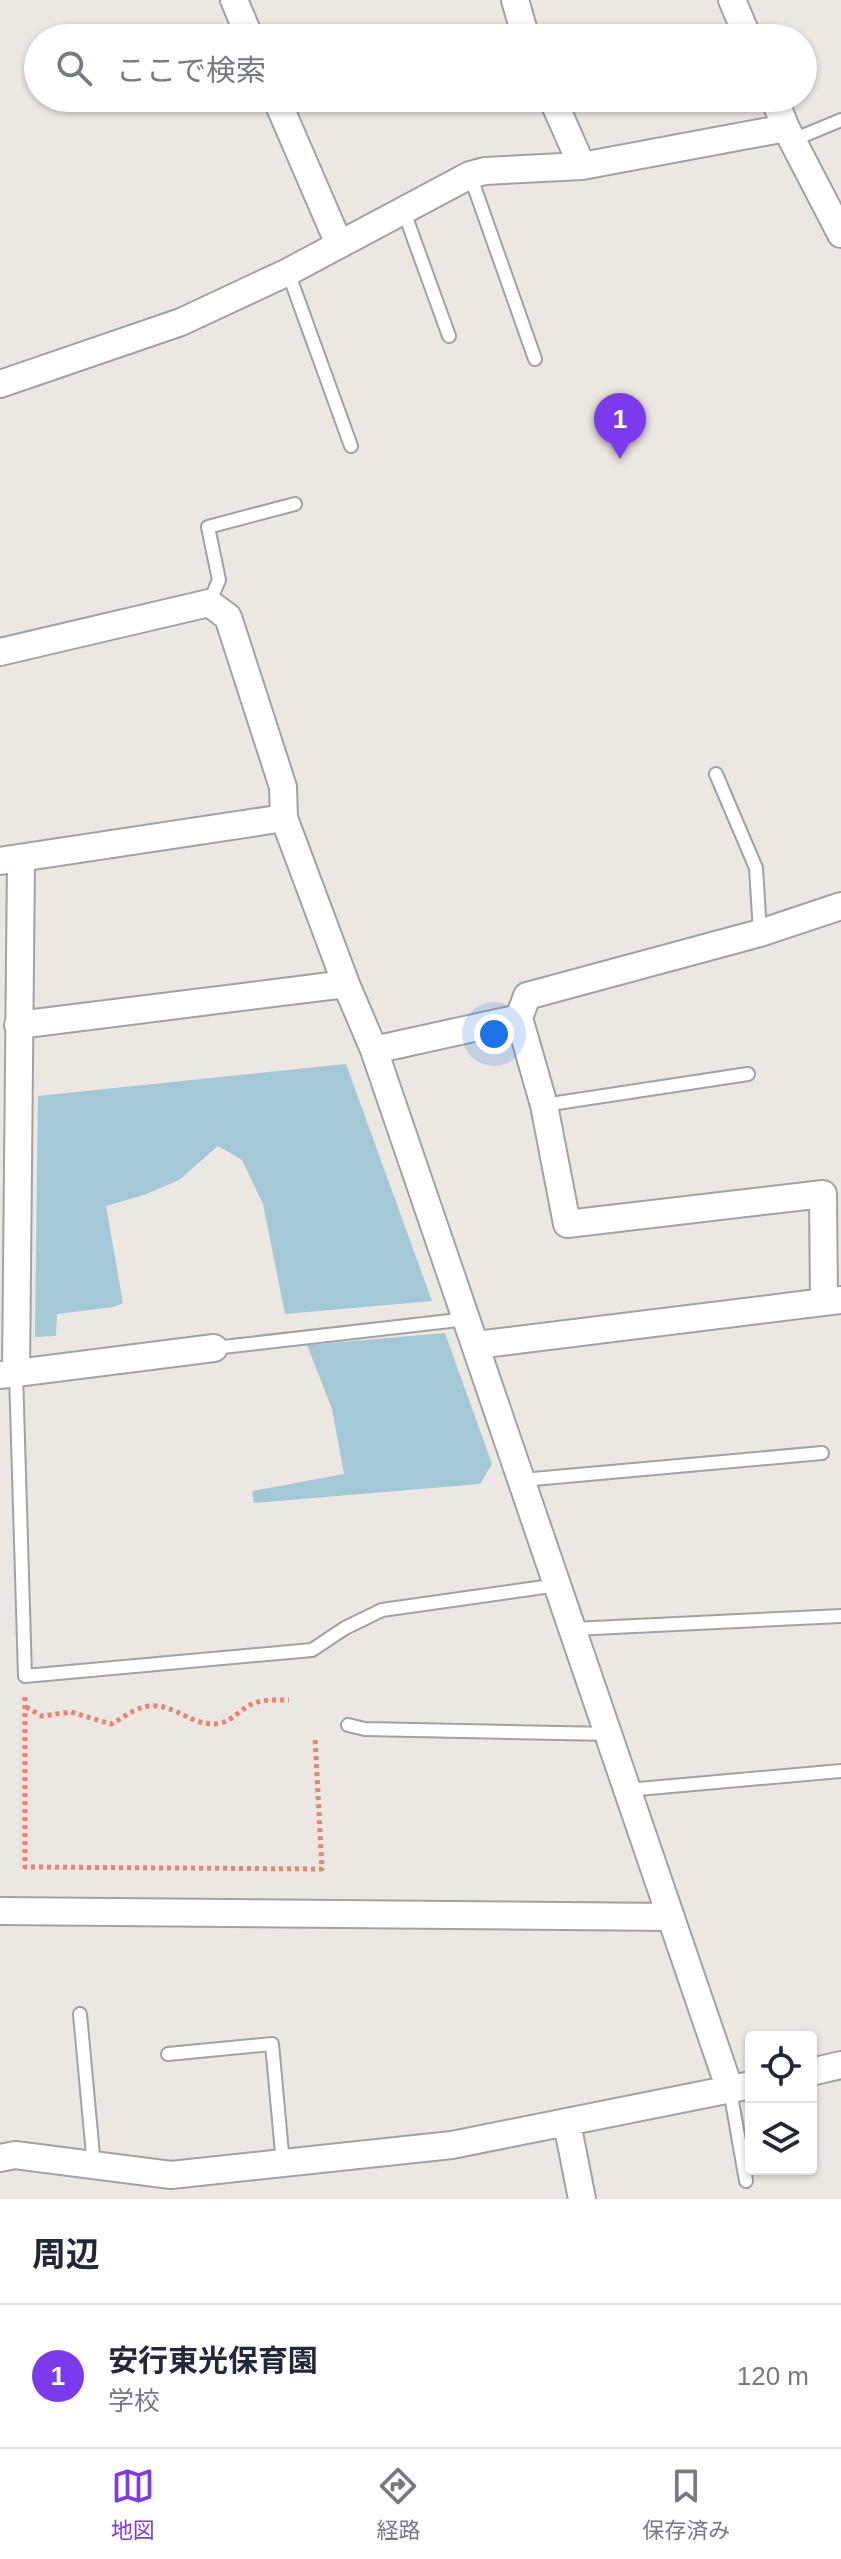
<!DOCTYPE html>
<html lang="ja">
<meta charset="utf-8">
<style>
:root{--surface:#fff;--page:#f6f6f7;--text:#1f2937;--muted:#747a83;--line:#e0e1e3;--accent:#7c3aed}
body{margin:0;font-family:Helvetica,"Noto Sans JP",sans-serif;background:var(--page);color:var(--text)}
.controls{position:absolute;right:24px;bottom:24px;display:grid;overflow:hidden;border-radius:8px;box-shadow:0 2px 6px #0004}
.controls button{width:72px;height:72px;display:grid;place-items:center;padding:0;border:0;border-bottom:2px solid var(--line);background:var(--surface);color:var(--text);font:40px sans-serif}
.you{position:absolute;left:494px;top:1034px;width:28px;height:28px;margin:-20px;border:6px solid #fff;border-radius:50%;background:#1a73e8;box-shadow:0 0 0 12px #1a73e833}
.badge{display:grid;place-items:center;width:52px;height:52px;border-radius:50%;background:var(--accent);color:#fff;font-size:26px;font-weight:700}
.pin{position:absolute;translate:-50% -66px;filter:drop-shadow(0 2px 4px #0008)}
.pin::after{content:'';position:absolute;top:42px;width:28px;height:24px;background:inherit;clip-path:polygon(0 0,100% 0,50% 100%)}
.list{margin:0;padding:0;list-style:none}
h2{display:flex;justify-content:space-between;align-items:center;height:104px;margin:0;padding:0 32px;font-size:34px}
h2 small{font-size:26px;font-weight:400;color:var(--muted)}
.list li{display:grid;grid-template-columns:52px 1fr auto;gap:24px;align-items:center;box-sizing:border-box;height:144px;padding:0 32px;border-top:2px solid var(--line)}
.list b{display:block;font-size:30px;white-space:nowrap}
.list p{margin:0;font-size:26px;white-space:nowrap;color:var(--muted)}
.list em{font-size:26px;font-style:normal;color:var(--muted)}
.icon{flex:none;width:44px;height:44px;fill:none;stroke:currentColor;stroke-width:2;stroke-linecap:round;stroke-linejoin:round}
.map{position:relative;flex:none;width:841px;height:2199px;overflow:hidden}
.search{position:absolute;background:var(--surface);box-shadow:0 2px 6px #0004;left:24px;right:24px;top:24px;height:88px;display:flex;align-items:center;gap:20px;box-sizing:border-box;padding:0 28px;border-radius:44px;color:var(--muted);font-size:30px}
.sheet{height:248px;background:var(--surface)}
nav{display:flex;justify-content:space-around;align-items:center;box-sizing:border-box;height:112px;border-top:2px solid var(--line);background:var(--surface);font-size:22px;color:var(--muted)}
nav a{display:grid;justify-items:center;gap:4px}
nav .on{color:var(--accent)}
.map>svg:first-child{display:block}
.water{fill:#a4c9d6}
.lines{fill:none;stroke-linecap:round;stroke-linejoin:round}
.service-casing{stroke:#a2a2a2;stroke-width:16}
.minor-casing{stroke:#a2a2a2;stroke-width:30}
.path{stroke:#ed8271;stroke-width:5;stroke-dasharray:4 4;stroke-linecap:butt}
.service{stroke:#fff;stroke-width:12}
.minor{stroke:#fff;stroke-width:26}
</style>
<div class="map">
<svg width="841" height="2199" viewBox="0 0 841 2199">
<rect width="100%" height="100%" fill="#ece8e1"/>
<path class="water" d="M346,1064l86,237 -147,13 -22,-110 -21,-44 -24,-14 -39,34 -35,15 -38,11 17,97 -10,4 -56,7 -1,22 -21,1 3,-241z
M445,1333l47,131 -12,20 -226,19 -2,-12 92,-17 -12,-65 -25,-64z"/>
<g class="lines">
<defs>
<path id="service" d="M793,140l48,-20
M470,175l65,184
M403,209l46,127
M288,272l63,174
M209,603l10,-23 -11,-53 87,-23
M716,774l40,94 4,65
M544,1105l204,-31
M214,1348l253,-29
M16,1373l9,303 287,-26 33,-22 37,-18 176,-25
M522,1480l300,-27
M573,1629l268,-13
M348,1725l17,4 244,5
M627,1790l214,-19
M80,2014l14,152
M168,2054l104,-10 11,120
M730,2090l16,91"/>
<path id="minor" d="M234,0l16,38
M515,0l11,38
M732,0l16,38
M276,98l63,146
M552,98l30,68
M774,98l12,30 55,106
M0,384l181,-62 107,-50 182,-97 15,-4 97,-5 204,-38
M0,652l209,-49 19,14 55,170 1,31
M0,861l284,-43 62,166 28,66 356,1040
M519,1018l8,-22 233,-63 81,-27
M18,1025l328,-41
M374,1050l145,-32 25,87 23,119 256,-30 1,108
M476,1345l365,-45
M16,1373l5,-514
M0,1375l214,-27
M0,1911l671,6
M811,2072l30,-7
M567,2123l15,76
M0,2158l15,-3 156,20 281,-30 299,-60"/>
</defs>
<use href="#service" class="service-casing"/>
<use href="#minor" class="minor-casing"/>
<path class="path" d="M25,1697v170l297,2 -7,-132
M26,1707l16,9 29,-4 40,12c12,-6 25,-17 39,-18 25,-3 44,23 71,17 12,-3 20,-14 31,-19 11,-5 25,-4 37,-4"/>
<use href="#service" class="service"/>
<use href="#minor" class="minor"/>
</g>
</svg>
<div class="controls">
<button><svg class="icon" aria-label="locate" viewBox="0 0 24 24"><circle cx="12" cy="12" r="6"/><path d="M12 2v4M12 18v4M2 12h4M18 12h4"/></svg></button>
<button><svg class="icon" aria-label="layers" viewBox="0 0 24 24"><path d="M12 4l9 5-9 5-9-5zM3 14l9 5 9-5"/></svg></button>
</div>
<div class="you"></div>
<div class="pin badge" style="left:620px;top:459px">1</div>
<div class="search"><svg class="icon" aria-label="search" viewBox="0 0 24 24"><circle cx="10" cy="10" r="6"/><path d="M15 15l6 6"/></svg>ここで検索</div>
</div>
<section class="sheet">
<h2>周辺<small></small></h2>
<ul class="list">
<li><span class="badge">1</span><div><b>安行東光保育園</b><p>学校</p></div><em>120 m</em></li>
</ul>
</section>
<nav>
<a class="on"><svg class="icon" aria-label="map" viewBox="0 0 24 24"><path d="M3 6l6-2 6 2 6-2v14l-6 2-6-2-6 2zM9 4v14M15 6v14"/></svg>地図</a>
<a><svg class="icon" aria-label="directions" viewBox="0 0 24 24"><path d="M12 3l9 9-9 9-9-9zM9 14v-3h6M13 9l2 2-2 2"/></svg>経路</a>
<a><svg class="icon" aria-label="saved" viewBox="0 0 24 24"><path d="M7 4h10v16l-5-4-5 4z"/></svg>保存済み</a>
</nav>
